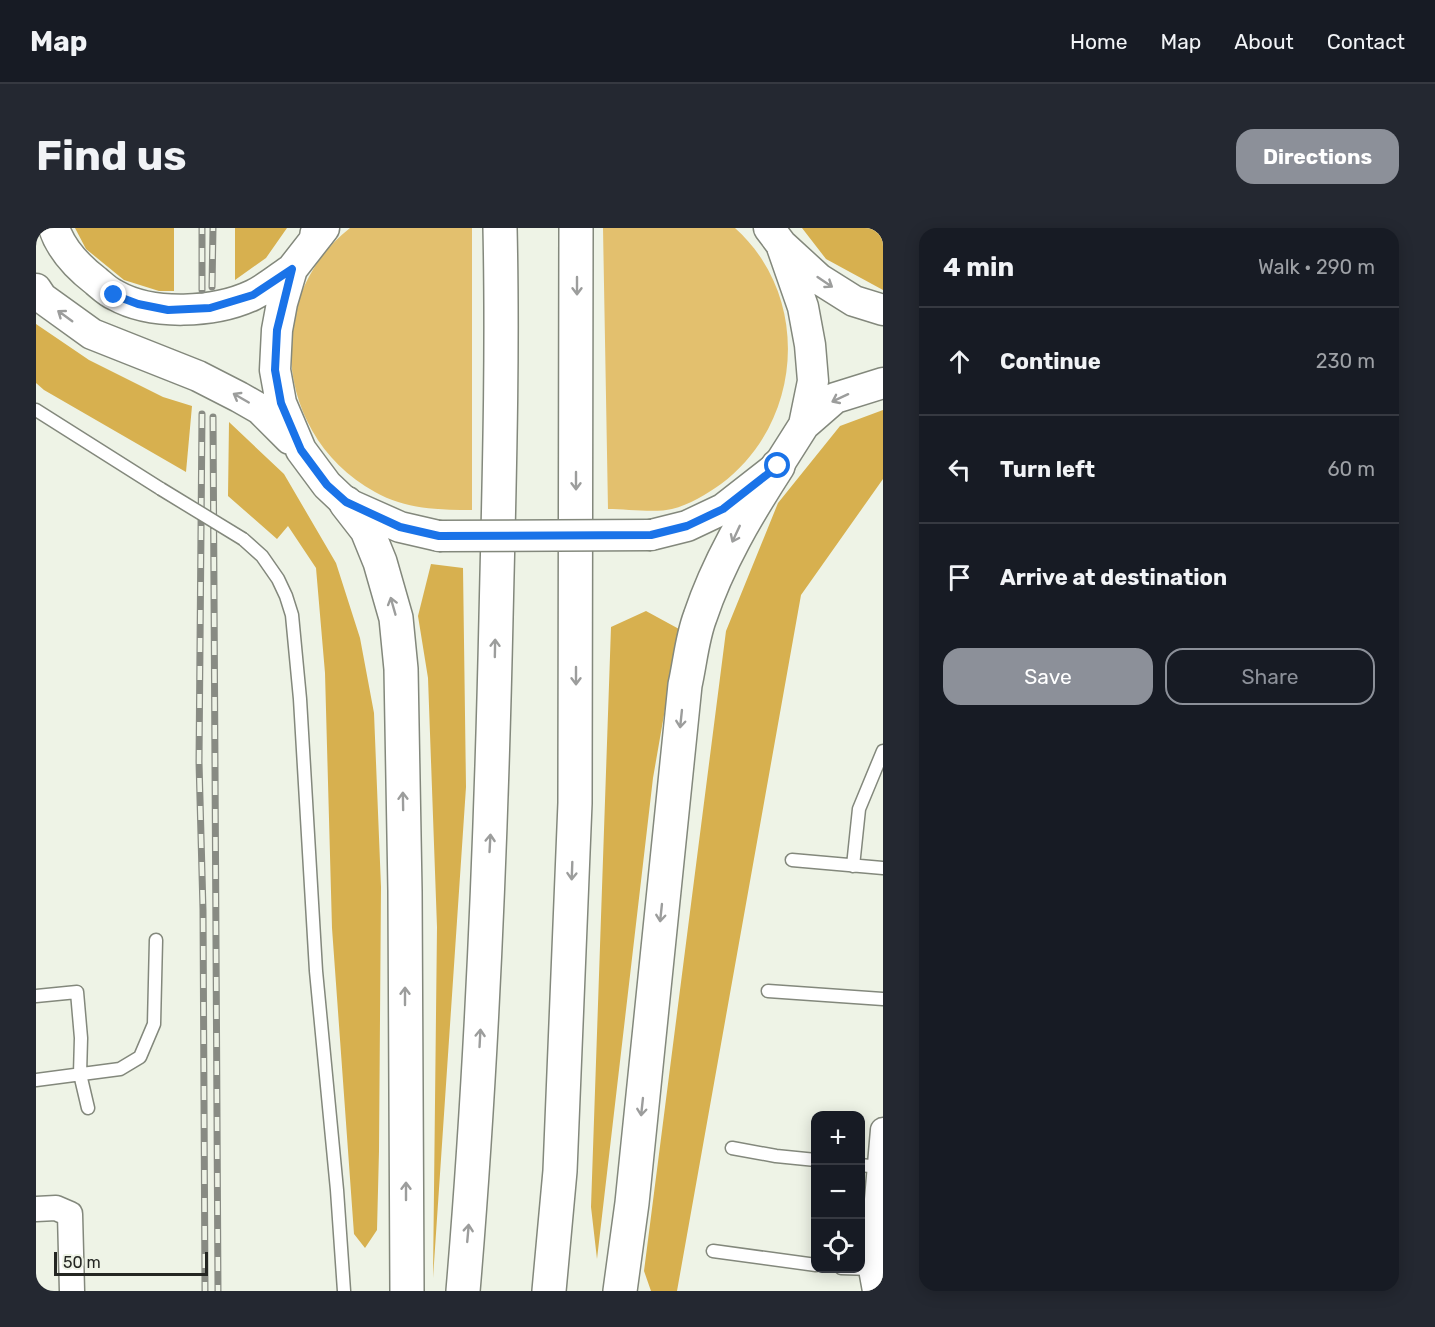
<!DOCTYPE html>
<meta charset="utf-8">
<style>
:root{--surface:#171b24;--page:#242831;--text:#f1f3f6;--muted:#9ea1a6;--line:#363941;--accent:#8c9099}
body{margin:0;font-family:Rubik,sans-serif;background:var(--page);color:var(--text)}
.controls{position:absolute;right:18px;bottom:18px;display:grid;overflow:hidden;border-radius:12px;box-shadow:0 3px 15px #0003}
.controls button{width:54px;height:54px;display:grid;place-items:center;padding:0;border:0;border-bottom:2px solid var(--line);background:var(--surface);color:var(--text);font:30px sans-serif}
.scale{position:absolute;left:18px;bottom:15px;width:154px;box-sizing:border-box;padding-left:6px;border:3px solid #242622;border-top:0;font-size:16px;line-height:21px;white-space:nowrap;color:#242622;-webkit-text-stroke:4px #eef3e6;paint-order:stroke}
.stop{position:absolute;width:18px;height:18px;margin:-14px;border:4px solid #1a73e8;border-radius:50%;background:#fff}
.stop.end{background:#1a73e8;border-color:#fff;box-shadow:0 2px 6px #0008}
.list{margin:0;padding:0;list-style:none}
h2{display:flex;justify-content:space-between;align-items:center;height:78px;margin:0;padding:0 24px;font-size:26px}
h2 small{font-size:20px;font-weight:400;color:var(--muted)}
.list li{display:grid;grid-template-columns:39px 1fr auto;gap:18px;align-items:center;box-sizing:border-box;height:108px;padding:0 24px;border-top:2px solid var(--line)}
.list b{display:block;font-size:22px;white-space:nowrap}
.list em{font-size:20px;font-style:normal;color:var(--muted)}
.actions{display:flex;gap:12px;padding:18px 24px}
.actions a{flex:1;padding:14px 0;border:2px solid var(--accent);border-radius:18px;text-align:center;font-size:21px;color:var(--accent)}
.actions .main{background:var(--accent);color:#fff}
.icon{flex:none;width:33px;height:33px;fill:none;stroke:currentColor;stroke-width:2;stroke-linecap:round;stroke-linejoin:round}
.map{position:relative;flex:none;width:847px;height:1063px;overflow:hidden;border-radius:18px}
header{display:flex;align-items:center;gap:36px;box-sizing:border-box;height:84px;padding:0 30px;background:var(--surface);border-bottom:2px solid var(--line)}
header strong{font-size:28px}
nav{display:flex;gap:33px;margin-inline-start:auto;font-size:21px}
.intro{display:flex;align-items:center;justify-content:space-between;box-sizing:border-box;height:144px;padding:0 36px}
h1{margin:0;font-size:42px}
.button{padding:15px 27px;border-radius:18px;background:var(--accent);color:#fff;font-size:21px;font-weight:700}
main{display:flex;gap:36px;padding:0 36px}
aside{flex:1;background:var(--surface);border-radius:18px;box-shadow:0 3px 15px #0003}
.map>svg:first-child{display:block}
.green{fill:#e3c06e}
.forest{fill:#d7b04f}
.lines{fill:none;stroke-linecap:round;stroke-linejoin:round}
.service-casing{stroke:#83887c;stroke-width:15}
.minor-casing{stroke:#83887c;stroke-width:27}
.tertiary-casing{stroke:#83887c;stroke-width:33}
.motorway-casing{stroke:#83887c;stroke-width:36}
.service{stroke:#fff;stroke-width:12}
.minor{stroke:#fff;stroke-width:24}
.tertiary{stroke:#fff;stroke-width:30}
.motorway{stroke:#fff;stroke-width:33}
.rail-casing{stroke:#888b83;stroke-width:7}
.rail{stroke:#eef3e6;stroke-width:4.5;stroke-dasharray:14;stroke-linecap:butt}
.service-bridge-casing{stroke:#83887c;stroke-width:15;stroke-linecap:butt}
.tertiary-bridge-casing{stroke:#83887c;stroke-width:33;stroke-linecap:butt}
.service-bridge{stroke:#fff;stroke-width:12}
.tertiary-bridge{stroke:#fff;stroke-width:30}
.oneway{stroke:#9c9d9c}
.route{stroke:#1a73e8;stroke-width:8}
</style>
<header>
<strong>Map</strong>
<nav><a>Home</a><a>Map</a><a>About</a><a>Contact</a></nav>
</header>
<div class="intro"><h1>Find us</h1><a class="button">Directions</a></div>
<main>
<div class="map">
<svg width="847" height="1063" viewBox="0 0 847 1063">
<rect width="100%" height="100%" fill="#eef3e6"/>
<path class="green" d="M314,0h122v282c-33,0 -67,-1 -97,-18 -99,-54 -115,-193 -25,-264z
M567,0h132c77,69 68,195 -14,256 -14,10 -32,21 -49,25 -16,4 -46,0 -64,0z"/>
<path class="forest" d="M39,0h99v63h-15l-35,-11 -38,-31z
M199,0h52l-21,30 -31,22z
M766,0h81v62l-57,-31z
M0,96l53,36 74,37 29,9 -6,66 -142,-82 -8,-7z
M847,182v69l-82,116 -124,696h-26l-7,-20 82,-640 52,-128 62,-77z
M193,194l55,52 52,89 24,75 14,75 7,174 -2,264 -2,79 -12,18 -11,-14 -22,-306 -7,-255 -9,-105 -28,-42 -11,13 -49,-43z
M395,336l32,4 3,219 -33,491 4,-351 -9,-249 -10,-62z
M610,383l33,18 -26,149 -56,481 -6,-52 20,-580z"/>
<g class="lines">
<defs>
<path id="service" d="M0,182l125,79
M207,311l19,17 16,23 8,17 6,19 8,84 16,272 21,219 7,101
M756,632l91,8
M817,638l6,-57 24,-58
M732,763l115,8
M0,768l41,-4 4,46 -1,36 8,34
M0,852l84,-11 20,-12 14,-33 2,-84
M696,920l44,8 40,4
M824,937l20,2
M677,1023l103,14
M805,1040l30,1"/>
<path id="minor" d="M0,981l20,-1 14,6 2,77
M839,1063l-4,-22 12,-139"/>
<path id="tertiary" d="M18,0c7,21 25,40 42,53 6,5 12,11 19,14 37,21 100,18 138,0 14,-7 26,-17 39,-26
M288,0l-32,41 -10,34 -5,27 -2,40 6,33 20,47 26,35 19,18 54,24 39,9
M747,18l36,33 35,22 29,9
M0,61l6,9 50,36 106,42 41,21 21,12 30,30
M768,197l31,-27 48,-15
M615,307l36,-9 36,-17 55,-43 26,-41 9,-44 -3,-36 -7,-38 -22,-63 -12,-16"/>
<path id="motorway" d="M281,6l4,-6
M310,275l21,27 13,32 16,56 5,51 4,222 2,400
M427,1063c19,-224 28,-448 33,-673 3,-130 7,-260 4,-390
M513,1063l11,-120 15,-368 1,-575
M584,1063l12,-88 53,-518c5,-22 7,-47 15,-68 18,-54 47,-103 78,-151"/>
</defs>
<use href="#service" class="service-casing"/>
<use href="#minor" class="minor-casing"/>
<use href="#tertiary" class="tertiary-casing"/>
<use href="#motorway" class="motorway-casing"/>
<use href="#service" class="service"/>
<use href="#minor" class="minor"/>
<use href="#tertiary" class="tertiary"/>
<use href="#motorway" class="motorway"/>
<defs>
<path id="rail" d="M176,59l1,-59
M166,62v-62
M166,186l-3,348 4,148 2,381
M177,189l5,874"/>
</defs>
<use href="#rail" class="rail-casing"/>
<use href="#rail" class="rail"/>
<defs>
<path id="service-bridge" d="M125,261l82,50"/>
<path id="tertiary-bridge" d="M403,308l212,-1"/>
</defs>
<use href="#service-bridge" class="service-bridge-casing"/>
<use href="#tertiary-bridge" class="tertiary-bridge-casing"/>
<use href="#service-bridge" class="service-bridge"/>
<use href="#tertiary-bridge" class="tertiary-bridge"/>
</g>
<defs><path id="oneway-shaft" d="M-6 0H5M1.5-3L5.5 0L1.5 3" fill="none" stroke-width="1.6" stroke-linecap="round" stroke-linejoin="round" transform="scale(1.5)"/></defs>
<g class="oneway">
<use href="#oneway-shaft" transform="translate(789 54) rotate(34)"/>
<use href="#oneway-shaft" transform="translate(541 58) rotate(90)"/>
<use href="#oneway-shaft" transform="translate(29 88) rotate(-144)"/>
<use href="#oneway-shaft" transform="translate(205 170) rotate(-150)"/>
<use href="#oneway-shaft" transform="translate(804 170) rotate(155)"/>
<use href="#oneway-shaft" transform="translate(540 253) rotate(90)"/>
<use href="#oneway-shaft" transform="translate(700 306) rotate(115)"/>
<use href="#oneway-shaft" transform="translate(357 378) rotate(-106)"/>
<use href="#oneway-shaft" transform="translate(459 420) rotate(-89)"/>
<use href="#oneway-shaft" transform="translate(540 448) rotate(90)"/>
<use href="#oneway-shaft" transform="translate(645 491) rotate(96)"/>
<use href="#oneway-shaft" transform="translate(367 573) rotate(-91)"/>
<use href="#oneway-shaft" transform="translate(454 615) rotate(-87)"/>
<use href="#oneway-shaft" transform="translate(536 643) rotate(92)"/>
<use href="#oneway-shaft" transform="translate(625 685) rotate(96)"/>
<use href="#oneway-shaft" transform="translate(369 768) rotate(-90)"/>
<use href="#oneway-shaft" transform="translate(444 810) rotate(-87)"/>
<use href="#oneway-shaft" transform="translate(606 879) rotate(96)"/>
<use href="#oneway-shaft" transform="translate(370 963) rotate(-90)"/>
<use href="#oneway-shaft" transform="translate(432 1005) rotate(-85)"/>
</g>
<g class="lines">
<path class="route" d="M78,67l24,9 30,6 42,-2 43,-13 39,-26 -15,61 -2,40 6,33 20,47 26,35 19,17 54,25 39,9 212,-1 36,-9 36,-17 55,-43"/>
</g>
</svg>
<div class="controls">
<button>+</button>
<button>−</button>
<button><svg class="icon" aria-label="locate" viewBox="0 0 24 24"><circle cx="12" cy="12" r="6"/><path d="M12 2v4M12 18v4M2 12h4M18 12h4"/></svg></button>
</div>
<div class="scale">50 m</div>
<div class="stop" style="left:742px;top:238px"></div>
<div class="stop end" style="left:78px;top:67px"></div>
</div>
<aside>
<h2>4 min<small>Walk · 290 m</small></h2>
<ul class="list">
<li><svg class="icon" aria-label="ahead" viewBox="0 0 24 24"><path d="M12 20V5M6 11l6-6 6 6"/></svg><div><b>Continue</b></div><em>230 m</em></li>
<li><svg class="icon" aria-label="left" viewBox="0 0 24 24"><path d="M17 20v-9H6M10 6l-5 5 5 5"/></svg><div><b>Turn left</b></div><em>60 m</em></li>
<li><svg class="icon" aria-label="arrive" viewBox="0 0 24 24"><path d="M6 21V4h12l-3 4 3 4H6"/></svg><div><b>Arrive at destination</b></div></li>
</ul>
<div class="actions"><a class="main">Save</a><a>Share</a></div>
</aside>
</main>
